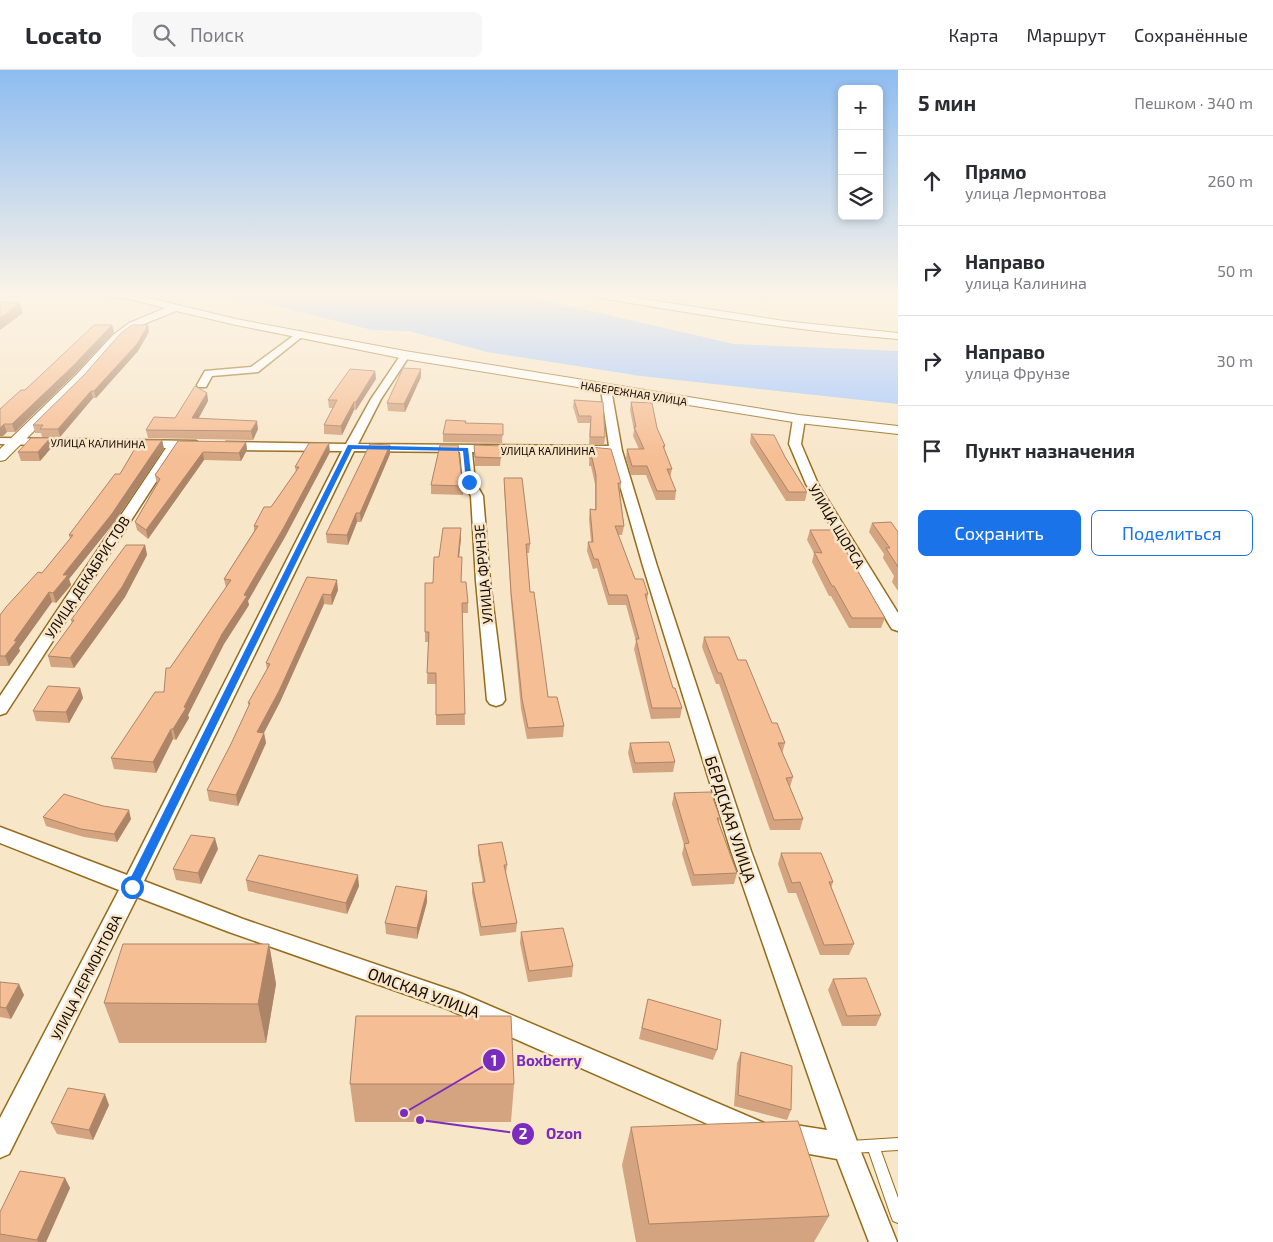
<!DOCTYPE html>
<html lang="ru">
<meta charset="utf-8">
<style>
:root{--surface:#fff;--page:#f7f7f7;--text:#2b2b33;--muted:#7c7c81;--line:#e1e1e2;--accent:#1a73e8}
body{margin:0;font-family:"Exo 2",sans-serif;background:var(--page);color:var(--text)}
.controls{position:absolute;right:15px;top:15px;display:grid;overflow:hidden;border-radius:8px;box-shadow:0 2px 8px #0003}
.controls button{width:45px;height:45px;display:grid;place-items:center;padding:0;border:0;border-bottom:1px solid var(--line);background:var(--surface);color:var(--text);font:25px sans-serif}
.stop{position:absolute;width:15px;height:15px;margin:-11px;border:4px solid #1a73e8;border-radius:50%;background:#fff}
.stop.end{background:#1a73e8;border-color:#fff;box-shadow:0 1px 5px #0008}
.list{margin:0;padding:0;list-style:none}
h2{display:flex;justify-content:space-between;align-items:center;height:65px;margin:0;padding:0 20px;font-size:21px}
h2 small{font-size:16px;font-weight:400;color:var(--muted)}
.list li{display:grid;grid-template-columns:32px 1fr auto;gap:15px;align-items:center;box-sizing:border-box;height:90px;padding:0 20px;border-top:1px solid var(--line)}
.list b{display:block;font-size:19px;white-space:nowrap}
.list p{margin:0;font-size:16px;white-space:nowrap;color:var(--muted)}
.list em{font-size:16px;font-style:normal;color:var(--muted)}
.actions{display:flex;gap:10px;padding:15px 20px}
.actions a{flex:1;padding:11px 0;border:1px solid var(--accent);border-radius:8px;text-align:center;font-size:18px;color:var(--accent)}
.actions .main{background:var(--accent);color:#fff}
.icon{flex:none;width:28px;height:28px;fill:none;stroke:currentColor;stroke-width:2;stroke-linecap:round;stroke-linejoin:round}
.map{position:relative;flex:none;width:898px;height:1172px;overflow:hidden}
header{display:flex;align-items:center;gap:30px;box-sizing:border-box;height:70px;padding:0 25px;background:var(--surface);border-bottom:1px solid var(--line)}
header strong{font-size:24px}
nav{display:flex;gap:28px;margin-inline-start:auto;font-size:18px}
.search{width:350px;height:45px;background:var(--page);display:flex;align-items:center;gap:12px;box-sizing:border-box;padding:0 18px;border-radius:8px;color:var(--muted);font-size:19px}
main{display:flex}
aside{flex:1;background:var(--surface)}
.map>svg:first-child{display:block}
.water{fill:#a6c9ff}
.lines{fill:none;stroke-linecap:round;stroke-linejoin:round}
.service-casing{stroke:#966c1a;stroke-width:2}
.minor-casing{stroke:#966c1a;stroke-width:3}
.tertiary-casing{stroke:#966c1a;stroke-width:2}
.service{fill:#fff;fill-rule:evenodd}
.minor{fill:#fff;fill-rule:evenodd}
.tertiary{fill:#fff;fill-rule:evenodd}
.wall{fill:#d4a37f}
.shaded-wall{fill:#ac8568}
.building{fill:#f6be94;stroke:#ac8568}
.route{fill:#1a73e8}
.labels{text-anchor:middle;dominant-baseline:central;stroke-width:5;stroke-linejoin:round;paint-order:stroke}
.far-street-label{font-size:11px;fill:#160a00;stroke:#f8e6c9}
.street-label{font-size:14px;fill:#160a00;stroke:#f8e6c9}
.near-street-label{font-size:16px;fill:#160a00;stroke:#f8e6c9}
.leader{fill:none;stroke:#7b2cbf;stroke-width:2}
.callout-dot{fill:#7b2cbf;stroke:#f8e6c9;stroke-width:2}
.mark-label{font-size:15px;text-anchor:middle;font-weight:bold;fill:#fff}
.callout-label{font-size:15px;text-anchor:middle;font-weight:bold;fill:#7b2cbf;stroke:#f8e6c9;stroke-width:5;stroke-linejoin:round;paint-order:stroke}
</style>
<header>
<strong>Locato</strong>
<div class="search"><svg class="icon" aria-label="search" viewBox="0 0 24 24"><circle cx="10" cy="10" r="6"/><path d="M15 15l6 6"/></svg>Поиск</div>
<nav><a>Карта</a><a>Маршрут</a><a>Сохранённые</a></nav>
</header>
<main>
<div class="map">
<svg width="898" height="1172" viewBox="0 0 898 1172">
<rect width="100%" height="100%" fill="#f8e6c9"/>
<path class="water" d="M221,224h296l217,50 164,7v53l-257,-28 -154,-24 -78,-21 -37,-1 -128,-32z"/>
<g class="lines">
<defs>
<path id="service" d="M898,1068v12l-17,1 17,47v25l-5,-2 -2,-5 -22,-64 -19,1 -4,-2 -2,-4 2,-4 4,-2z"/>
<path id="minor" d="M300,261l5,3 -2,2 -45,36 -46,4 -6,11h-8l-1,-2 8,-14 46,-4z
M405,282l5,3 -29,44 -23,45 251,2 -8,-57 5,-3 5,3 11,62 35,115 94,285 108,296 38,95h-28l-32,-83 -55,-10 -9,-4 -4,-9 4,-9 9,-4 45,7 -96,-279 -88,-285 -32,-112 -139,-2 3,30 8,14 7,85 15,119 -3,4 -6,2 -6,-2 -3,-4 -11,-119 -5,-85 -8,-14 -3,-30 -106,-1 -210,430 99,38 217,74 304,130 4,9 -4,9 -9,4 -9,-4 -301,-133 -216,-76 -92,-35 -128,257 -9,4v-40l119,-228 -119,-47v-16l127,48 215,-424 -116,-1 -6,-4 6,-4 120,2 25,-45 31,-46z
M799,346l6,3 -4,25 17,40 80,129v18l-6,-2 -2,-3 -84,-142 -17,-40 4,-25z
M0,368l196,3 6,4 -6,4 -18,-1 -172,265 -6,2v-19l166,-248 -166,-4z"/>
<path id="tertiary" d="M103,224h30l103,25 169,32 394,64 99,11v8l-99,-11 -394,-64 -169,-34 -60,-14 -39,16 -16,12 -37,42 -79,79 -5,1v-12l76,-74 37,-40 16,-12 36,-15 -36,-9 -21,-2z
M589,224h23l172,27 114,12v6c-102,-8 -203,-25 -304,-42z"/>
</defs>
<use href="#service" class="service-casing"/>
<use href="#minor" class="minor-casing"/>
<use href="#tertiary" class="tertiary-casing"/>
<use href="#service" class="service"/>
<use href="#minor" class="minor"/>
<use href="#tertiary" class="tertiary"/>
</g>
<path class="wall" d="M112,255l2,7 -39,42 -60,58h-8l-4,4 -3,-27z
M149,262l-11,19 -42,47h-3l-33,39h-18l-1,-4h-6l-2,-8z
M421,299v8l-16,35 -17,-1 -1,-8z
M375,301l1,8 -20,31h-2l-12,25 -18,-1v-9l9,-17h-4l-1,-8z
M207,323l1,8 -10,17 60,11 -5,11 -105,-2 -2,-8 29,-12z
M574,330l29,2 2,35 -1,8h-15l1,-22h-12l-5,-16z
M631,332l26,26 8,18 -1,4 8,19 -2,9 6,13 -1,9h-19l-10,-25h-15l-5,-17 1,-9h12l-6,-13 1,-6 -4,-20z
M466,353l37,1 -1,19 -59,-1v-8z
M751,364l34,23 22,35 -2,9h-19l-36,-58z
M162,370l2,9 -51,75 -44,55 2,6 -15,18 -4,-1 -33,46 1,3 -11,15h-9v-51l42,-42 28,-34 -1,-4 51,-61z
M178,371l68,1 1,8 -6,11 -37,-1 -56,79 -11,-9 -2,-8 22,-38 -2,-9z
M474,375l28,1 -2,20h-25z
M52,377l-12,14h-19l-3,-9z
M590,377l31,36 -1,9 4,34 -2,9h-4l17,44 13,15 -1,7 11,38 15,49 9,20 -2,10 -29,1 -17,-70 2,-8 -10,-36h-18l-11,-37 -4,1 -6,-18 1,-9h3l-2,-23 1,-10 5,1v-26l-4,-18h-2z
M330,382l-45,85 -37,64 1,4 -25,39 -36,71 1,3 -13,22 -3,-1 -17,34 -42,-4 -3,-11 53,-66 6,-24 56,-80 -2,-9 30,-48v-5l17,-19 25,-35 -1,-5z
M390,384l-29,68h-4l-9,23 -21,-2 -1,-9z
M461,403l3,14 -1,8 -32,-1v-9z
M504,408l26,66 -1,9h-2l3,39 18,105 16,29 -1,11 -36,2 -6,-30 -10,-107 -7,-116z
M872,453l26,9v59l-6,-9 2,-6 -11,-18 1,-4 -15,-22z
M810,460l75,88 -4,10h-32l-18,-32h-2l-17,-34 2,-9 -7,-13z
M461,468l-2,19 2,25 7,21v10h-6l3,112h-29v-41h-9l1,-42h-3v-59h8l6,-26z
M145,475l2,10 -22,42 -51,71 -23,-1 -3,-11 24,-33 -1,-3z
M307,507l31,13 -6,15 -8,-1 -44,98 -16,31 2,10 -28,63 -29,-5 -2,-11 23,-44 19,-40 -1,-3 19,-33 -1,-7z
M704,567l34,23 34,63 13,20 -3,11 11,23 -3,10 13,32 -3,11h-30l-51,-146h-3l-14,-37z
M80,618l3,10 -14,25 -33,-2 -3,-10z
M630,673l45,19 -2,10 -40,1 -5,-20z
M674,723l46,25 -1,5 18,50 -3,11 -42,2 -10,-32 2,-9 -12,-41z
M43,747l88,2 -14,23 -33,-5 -38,-11z
M478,775l29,20 -1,9 11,49 -1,9 -36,4 -8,-43v-10l11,-1 -5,-28z
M218,779l-17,35 -25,-4 -3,-11z
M781,783l52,29 -2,6 23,56 -5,11h-29l-24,-62h-8l-10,-29z
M246,810l113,6 -12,28 -99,-23z
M427,832l-10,37 -31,-5 -1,-11z
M521,862l52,34 -1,11 -44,5 -8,-39z
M269,874l7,40 -10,59h-147l-15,-40z
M833,909l48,36 -5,11h-34l-14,-36z
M0,912l24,13 -13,24 -11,-2z
M648,929l69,51 -4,10 -74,-21z
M741,982l50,58 -4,10 -53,-14 3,-43z
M350,1014h164l-3,38h-156z
M109,1035l-16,35 -36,-6 -6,-11z
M631,1057l198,89 -15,26h-178l-14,-77z
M65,1108l5,10 -24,54h-46v-30z"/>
<path class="shaded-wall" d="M20,233l3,10 -23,17v-12z
M112,255l2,7 -39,42 -60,58 -3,-8z
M148,255l1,7 -11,19 -42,47 -2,-7z
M421,299v8l-16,35 -1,-8z
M375,301l1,8 -20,31v-8z
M91,321l2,7 -33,39 -2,-8z
M207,323l1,8 -14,26 -2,-9z
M354,332v8l-12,25 -1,-9z
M257,351l1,8 -5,11 -2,-9z
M4,354l3,8 -4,4h-3v-8z
M50,368l2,9 -12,14 -2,-9z
M162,370l2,9 -51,75 -44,55 2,6 -15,18 -3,-10 10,-18z
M246,372l1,8 -6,11 -2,-8z
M329,373l1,9 -45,85 -37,64 1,4 -25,39 -36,71 1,3 -13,22 -3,-11 49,-95z
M390,375v9l-29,68 -1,-9z
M203,382l1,8 -56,79 -2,-9z
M356,443l1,9 -9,23 -1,-10z
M461,458v10l-3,29v-10z
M145,475l2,10 -22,42 -51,71 -4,-10z
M337,510l1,10 -6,15 -1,-10z
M49,522l3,10 -33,46 1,3 -11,15 -4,-10 9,-15z
M323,524l1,10 -44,98 -21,40 -2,-10z
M80,618l3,10 -14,25 -3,-11z
M171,659l2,10 -17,34 -3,-11z
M264,663l2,10 -28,63 -2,-11z
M129,740l2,9 -14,23 -3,-8z
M215,768l3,11 -17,35 -3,-11z
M358,805l1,11 -12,28 -1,-11z
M427,821v11l-10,37v-11z
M269,874l7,40 -10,59 -8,-39z
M19,914l5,11 -13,24 -5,-11z
M105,1024l4,11 -16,35 -4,-10z
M65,1108l5,10 -24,54h-8l-1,-2z"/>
<path class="building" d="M0,232l20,1 -20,15z
M94,255h18l-39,41 -61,58h-8l-4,4v-19l21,-19h4z
M132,255h16l-11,19 -43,47h-3l-33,38h-18l3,-4h-10l51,-50 37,-42z
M403,298l18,1 -17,35 -17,-1z
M350,299l25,2 -19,31h-2l-13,24 -17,-1 13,-25h-9z
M195,316l12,7 -15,25 65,3 -6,10 -105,-1 8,-13 21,1z
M574,330l29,2 2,35h-15l1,-21h-12z
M631,332l21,1 5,25 8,18h-2l9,23h-5l9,22h-19l-10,-25h-15l-5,-17h17l-10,-22h2z
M446,350l20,1 -1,2 38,1v11l-60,-1z
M751,364l23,1 11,22 22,35h-18z
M31,368h19l-12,14h-20z
M140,370h22l-51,75 -48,60h5l-15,18 -4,-1 -35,49h3l-12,15h-5v-41l6,-8 32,-35 4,1 31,-38h-4l46,-61h5z
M178,371l68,1 -7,11 -36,-1 -57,78 -11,-8 25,-43 -5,-4z
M309,373h20l-45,84 -40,68 3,1 -25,38 -38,73 2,1 -13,21h-2l-18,33 -42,-4 44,-66h9l2,-24h4l61,-88 -7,-1 34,-53h-4l10,-19h7l28,-40h-4z
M370,374l20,1 -30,68h-4l-9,22 -21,-1z
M440,375h18l3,28 3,5 -1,8 -32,-1z
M474,375l28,1 -1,12 -26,-1z
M590,377l21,2 10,34h-3l6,43h-9l20,53h8l5,15h-3l13,45 15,49h2l7,20h-30l-16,-69h3l-12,-44h-18l-11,-36h-4l-6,-17h5l-3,-33 6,1v-35l-4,-17h-3z
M504,408h18l8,66h-4l4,48h4l14,105h9l7,29 -36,2 -6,-29 -11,-107z
M891,452l7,10v35l-12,-19h4l-18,-25z
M443,458h18l-3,29h4l-1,25h5l2,21h-6l3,111 -29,1v-42h-9l2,-41h-4v-49h8l1,-26h5z
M810,460h24l51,88h-33l-18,-32h-2l-18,-34 8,1z
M126,475h19l-23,42 -52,71 -22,-2 26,-36h-3z
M307,507l30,3 -6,15 -8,-1 -44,97 -22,41 7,1 -28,62 -29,-5 23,-44 20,-43h-2l22,-39 -4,-1z
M704,567h25l9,23h8l26,63h5l8,20h-7l15,34 -7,1 17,41 -29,1 -53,-147h-3z
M48,616l32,2 -14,24 -33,-1z
M669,672l6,20 -40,1 -5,-20z
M711,722l9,26h-3l20,55 -43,2 -10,-31 5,-1 -15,-50z
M64,724l39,12 26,4 -15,24 -33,-5 -38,-12z
M191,765l24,3 -17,35 -25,-4z
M502,772l5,23h-3l13,58 -36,4 -9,-44 13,-1 -7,-37z
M781,783h40l12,29h-4l25,62 -30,1 -24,-63 -8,1z
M259,785l99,20 -12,28 -100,-23z
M396,816l31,5 -10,37 -32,-5z
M563,858l10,38 -44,5 -8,-39z
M123,874h146l-11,60 -154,-1z
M866,908l15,37 -34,1 -14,-37z
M0,912l19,2 -13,24 -6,-1z
M648,929l73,21 -4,30 -75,-22z
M356,946h155l3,68h-164z
M741,982l51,14 -1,44 -53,-15z
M68,1018l37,6 -16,36 -38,-7z
M798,1051l31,95 -180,8 -18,-97z
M20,1101l45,7 -28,62 -37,-6v-22z"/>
<linearGradient id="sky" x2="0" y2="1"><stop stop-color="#8dbcf1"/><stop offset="0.58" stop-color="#fcf4e7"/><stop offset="1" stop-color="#fcf4e7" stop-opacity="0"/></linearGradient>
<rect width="898" height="388" fill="url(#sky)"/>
<path class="route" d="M348,375l120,3 4,34 -3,2 -3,-2 -3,-31 -111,-2 -215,438 -2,3h-7l-2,-3z"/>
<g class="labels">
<g class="far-street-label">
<text transform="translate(634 323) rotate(9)">НАБЕРЕЖНАЯ УЛИЦА</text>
<text transform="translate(98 373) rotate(1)">УЛИЦА КАЛИНИНА</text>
<text x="548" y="380">УЛИЦА КАЛИНИНА</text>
</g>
<g class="street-label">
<text transform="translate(837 456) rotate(59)">УЛИЦА ЩОРСА</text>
<text transform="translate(483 504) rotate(-95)">УЛИЦА ФРУНЗЕ</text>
<text transform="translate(87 507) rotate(-57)">УЛИЦА ДЕКАБРИСТОВ</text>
<text transform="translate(86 907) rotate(-63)">УЛИЦА ЛЕРМОНТОВА</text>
</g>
<g class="near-street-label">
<text transform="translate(731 749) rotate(72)">БЕРДСКАЯ УЛИЦА</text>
<text transform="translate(424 922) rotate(20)">ОМСКАЯ УЛИЦА</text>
</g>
</g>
<path class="leader" d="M404 1043L494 990M420 1050L523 1064"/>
<g class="callout-dot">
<circle cx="404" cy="1043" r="5"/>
<circle cx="420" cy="1050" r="5"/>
<circle cx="494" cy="990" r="12"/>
<circle cx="523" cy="1064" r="12"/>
</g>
<g class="mark-label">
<text x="494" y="996">1</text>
<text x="523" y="1069">2</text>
</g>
<g class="callout-label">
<text x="549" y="996">Boxberry</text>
<text x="564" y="1069">Ozon</text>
</g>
</svg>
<div class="controls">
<button>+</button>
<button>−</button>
<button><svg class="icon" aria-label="layers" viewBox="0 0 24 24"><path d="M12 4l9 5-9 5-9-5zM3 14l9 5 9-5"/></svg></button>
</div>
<div class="stop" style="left:132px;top:817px"></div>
<div class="stop end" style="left:469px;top:412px"></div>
</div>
<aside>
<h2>5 мин<small>Пешком · 340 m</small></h2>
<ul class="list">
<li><svg class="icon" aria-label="ahead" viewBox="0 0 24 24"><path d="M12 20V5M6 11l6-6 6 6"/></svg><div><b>Прямо</b><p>улица Лермонтова</p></div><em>260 m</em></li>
<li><svg class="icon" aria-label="right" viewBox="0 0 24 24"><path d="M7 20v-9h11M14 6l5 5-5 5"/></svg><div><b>Направо</b><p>улица Калинина</p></div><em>50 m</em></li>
<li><svg class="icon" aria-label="right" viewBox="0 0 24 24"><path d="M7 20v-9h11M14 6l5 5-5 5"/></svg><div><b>Направо</b><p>улица Фрунзе</p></div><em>30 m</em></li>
<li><svg class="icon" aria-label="arrive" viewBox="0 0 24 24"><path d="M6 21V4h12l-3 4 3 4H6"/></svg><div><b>Пункт назначения</b></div></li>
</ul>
<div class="actions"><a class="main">Сохранить</a><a>Поделиться</a></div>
</aside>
</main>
